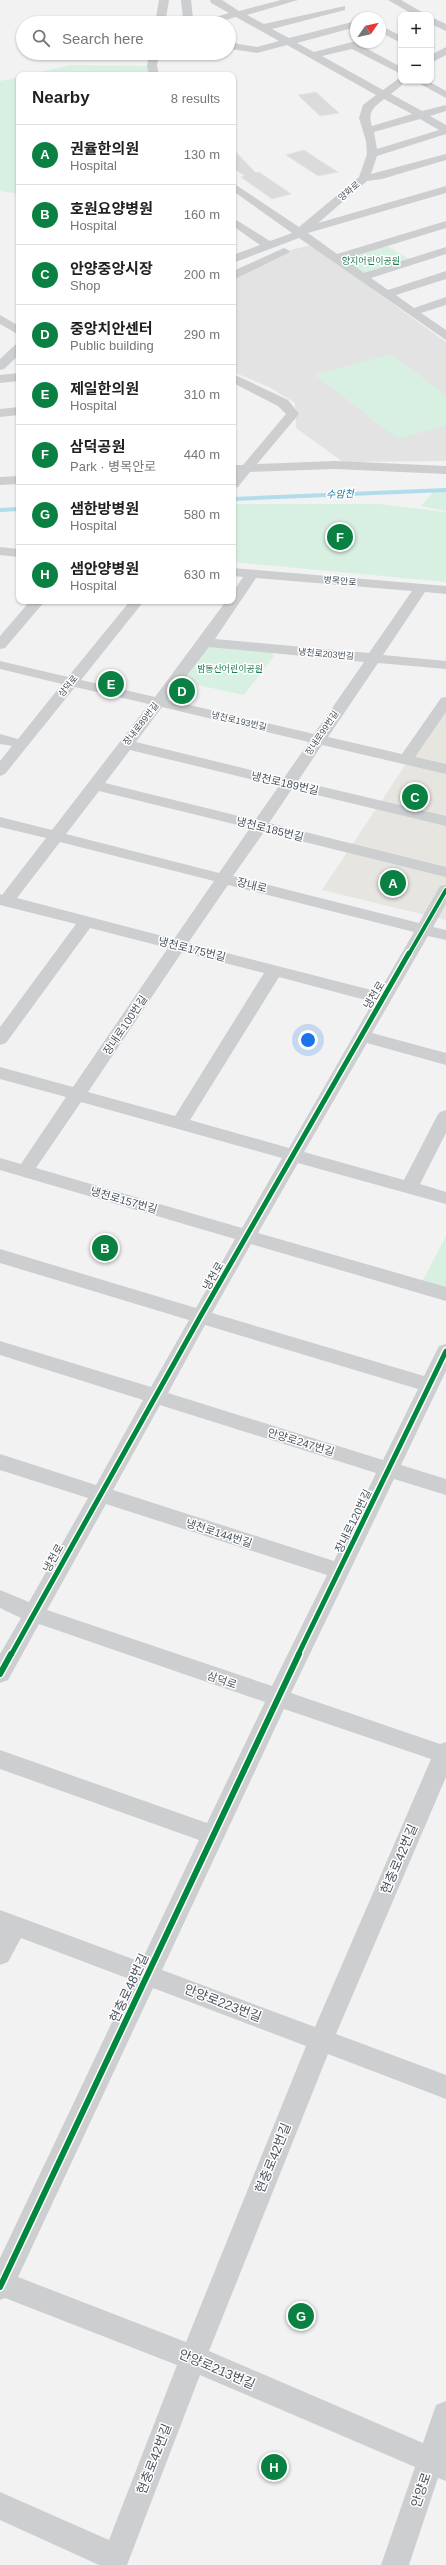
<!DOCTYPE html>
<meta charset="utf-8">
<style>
:root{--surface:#fff;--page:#f2f2f2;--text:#222;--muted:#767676;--line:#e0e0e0;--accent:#0b8043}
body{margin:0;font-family:Arial,"Noto Sans KR",sans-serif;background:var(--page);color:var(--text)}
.controls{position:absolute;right:12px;top:12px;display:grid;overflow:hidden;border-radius:8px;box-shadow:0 1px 3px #0004}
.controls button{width:36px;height:36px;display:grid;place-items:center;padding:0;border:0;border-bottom:1px solid var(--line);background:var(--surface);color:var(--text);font:20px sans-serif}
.compass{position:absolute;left:350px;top:12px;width:36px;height:36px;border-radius:50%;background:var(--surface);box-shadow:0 1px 3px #0004;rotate:56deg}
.you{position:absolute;left:308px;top:1040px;width:14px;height:14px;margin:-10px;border:3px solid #fff;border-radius:50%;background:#1a73e8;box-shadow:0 0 0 6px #1a73e833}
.badge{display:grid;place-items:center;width:26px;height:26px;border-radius:50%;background:var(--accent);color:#fff;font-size:13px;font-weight:700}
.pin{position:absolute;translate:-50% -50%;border:2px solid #fff;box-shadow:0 1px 4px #0006}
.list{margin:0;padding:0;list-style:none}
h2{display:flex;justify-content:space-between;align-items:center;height:52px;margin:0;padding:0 16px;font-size:17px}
h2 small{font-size:13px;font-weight:400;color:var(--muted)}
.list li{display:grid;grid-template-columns:26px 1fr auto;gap:12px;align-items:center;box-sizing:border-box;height:60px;padding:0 16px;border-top:1px solid var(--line)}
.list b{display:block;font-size:15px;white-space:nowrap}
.list p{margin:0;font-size:13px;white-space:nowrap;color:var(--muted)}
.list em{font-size:13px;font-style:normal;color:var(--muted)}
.icon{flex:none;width:22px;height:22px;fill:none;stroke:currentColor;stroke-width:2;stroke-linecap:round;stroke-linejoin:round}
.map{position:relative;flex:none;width:446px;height:2565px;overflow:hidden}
.search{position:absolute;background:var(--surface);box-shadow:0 1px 3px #0004;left:16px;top:16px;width:220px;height:44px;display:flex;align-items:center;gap:10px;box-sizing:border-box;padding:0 14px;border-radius:22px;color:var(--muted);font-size:15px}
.panel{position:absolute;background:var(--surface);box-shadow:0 1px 3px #0004;left:16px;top:72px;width:220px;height:532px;border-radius:8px}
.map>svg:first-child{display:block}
.commercial{fill:#e7e5e0}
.education{fill:#e4e3e4}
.green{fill:#d8f0e2}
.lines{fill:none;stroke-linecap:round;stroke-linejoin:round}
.stream{stroke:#b0dceb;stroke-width:4}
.building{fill:#dbdbdc;stroke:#e4e4e5}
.minor{fill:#ccced0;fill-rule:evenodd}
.cycleway-far2-casing{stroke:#fff;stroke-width:6}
.cycleway-far1-casing{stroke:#fff;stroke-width:8}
.cycleway-casing{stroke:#fff;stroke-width:9}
.cycleway-far2{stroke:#00873e;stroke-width:4}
.cycleway-far1{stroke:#00873e;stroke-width:5}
.cycleway{stroke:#00873e;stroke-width:6}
.labels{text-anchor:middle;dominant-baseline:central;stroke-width:3;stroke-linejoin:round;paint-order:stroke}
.far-street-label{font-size:9px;fill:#4a535e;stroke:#fff}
.far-park-label{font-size:9px;fill:#1d7d51;stroke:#fff}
.far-water-label{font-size:10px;font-style:italic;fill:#147b9f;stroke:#fff}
.street-label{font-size:11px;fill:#4a535e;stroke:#fff}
.near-street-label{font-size:13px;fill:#4a535e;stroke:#fff}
</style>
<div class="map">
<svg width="446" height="2565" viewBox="0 0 446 2565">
<rect width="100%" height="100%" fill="#f2f2f2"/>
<path class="commercial" d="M446,704v216l-124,-30z"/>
<path class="education" d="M311,245l135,97v119l-103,1 -47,-34 -1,-25 -26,-16 -36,-15v-93l58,-29z"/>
<path class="green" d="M71,65l81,1 2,9h-127z
M19,77v117l-19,-3v-110z
M385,245l26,15 -46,15 -23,-17z
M391,354l55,41v30l-48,14 -83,-64z
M435,490l11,1v20l-25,-5z
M233,504h146l67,8v70l-213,-20z
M213,645l58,7 3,4 -30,39 -65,-14 27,-34z
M446,1236v53l-24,-7z"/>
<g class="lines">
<path class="stream" d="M233,499l213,-9
M0,510l19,-1"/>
</g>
<path class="building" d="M316,92l23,21 -19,3 -22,-21z
M233,149l23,24 3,-1 32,22 -19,5 -31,-22 4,-1 -12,-8z
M304,150l15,10 19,12 -20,4 -32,-21z"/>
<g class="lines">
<path class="minor" d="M159,0h10l-4,23h-10z
M181,0h10l2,18 6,4 30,-9 -18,-10 -1,-3h12l17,11 42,-11h17l-51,15 17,9 81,-18v4l-73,19 17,9 67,-17v6l-59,16 17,9 42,-11 14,1 -8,4 39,21v7l-49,-25 -30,7 61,34 15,-11 9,2 -16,13 31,17 24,-6v6l-16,5 16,9v9l-69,22 -6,18 75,-20v6l-64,19 -15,2 -49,42 128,-37v7l-138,40 29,21 109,-33v7l-101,31 19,14 82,-26v7l-75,24 17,12 58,-19v8l-50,16 18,13 32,-11v8l-25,8 25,17v10l-147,-102 -66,25v-8l27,-10 -27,-19v-8l37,23 22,-8 -59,-42v-8l66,44 60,-50 8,-23 -1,-13 -7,-23 4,-13 13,-10 -89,-50 -30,8 -26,-4 -2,-1v-8l9,4 19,3 22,-6 -43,-24 -21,6h-27l-5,-4zM384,99l28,15 -40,12c-5,-14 2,-19 12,-27zM420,119l19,11 -62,19 -3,-17z
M388,0h13l26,15h-13z
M431,17l15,7v7l-15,-7z
M380,25l21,11v7l-21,-11z
M446,47v8l-15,8v-8z
M149,53h10l-2,13 2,9h-10l-2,-9z
M415,81h13l18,10v7z
M284,248l6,3 -2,2 -55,27v-9z
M0,315l19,11v9l-19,-11z
M19,344v11l-15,14 -4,1v-11l15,-14z
M19,373v8l-19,2v-8z
M233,374l55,26 11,14 -42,50 78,-3 111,5v8l-111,-5 -85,3 -12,15 -5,1v-12l2,-3h-2v-8h10l43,-51 -8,-8 -45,-23z
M19,407v8l-19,2v-8z
M19,476v8l-19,1v-8z
M0,547l19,2v8l-19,-2z
M233,568l213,18v8l-21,-2 -42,63 63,6v8l-68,-6 -50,74 74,17 39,-56 5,-1v15l-31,45 31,7v10l-124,-29 -24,36 148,35v10l-154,-37 -23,34 177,44v10l-182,-45 -31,44 186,47 21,-37 6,-1v19l-13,23 13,3v10l-18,-4 -56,97 74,20v12l-79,-22 -63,109 100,28 33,-64 3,-4 6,-2v23l-26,51 26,8v12l-148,-41 -40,70 188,54v14l-195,-57 -39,69 212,63 15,-30 7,-2v27l-45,94 45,14v16l-52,-16 -103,214 149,51 6,-2v35l-110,257 110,41v24l-118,-45 -119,297 214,92 13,-38 10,-4v80l-8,-3 -29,87h-28l34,-98 -215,-92 -73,190h-28l-99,-45v-28l109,48 68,-175 -172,-67 -5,2v-42l132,-278 -111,-42 -13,24 -8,3v-55l141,52 58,-122 -199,-71v-19l207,73 58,-121 -226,-78 -31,56 -8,3v-29l21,-36 -21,-10v-18l29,12 59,-104 -88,-28v-16l96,31 47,-85 -143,-45v-14l151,46 38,-67 -189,-57v-14l196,59 39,-69 -235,-69v-12l21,6 45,-67 -66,-18v-12l73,20 95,-139 -78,-20 -84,115 -6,2v-18l76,-103 -76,-19v-11l2,1 44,-57 -46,-11v-10l52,13 97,-126 -74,-17 -70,87 -5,2v-15l12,-15 -12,-2v-10l18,5 44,-55 -62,-15v-8l68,16 62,-76h14l-63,79 74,17 71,-96h7v-9l10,-15 -10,-1zM256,578l156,13 -43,62 -154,-14zM209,647l155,15 -50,72 -146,-34zM162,707l147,35 -25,36 -148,-36zM130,750l149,36 -24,34 -150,-37zM99,791l151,37 -31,45 -153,-39zM60,842l154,39 -40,58 -157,-41zM228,885l186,47 -35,60 -191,-49zM182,952l82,21 -89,143 -87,-24zM279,977l94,25 -84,146 -99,-28zM81,1102l201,56 -40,70 -206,-60zM205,1325l213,64 -35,71 -215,-67zM160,1405l216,68 -42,88 -221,-71zM106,1504l221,71 -55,111 -225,-76zM284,1709l147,50 -116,268 -153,-57zM153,1988l153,58 -120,296 -168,-65z
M30,601h15l-40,47 -5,1v-13z"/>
<defs>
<path id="cycleway-far2" d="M409,954l37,-64"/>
<path id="cycleway-far1" d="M11,1655l189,-338 209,-364
M298,1655l148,-304"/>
<path id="cycleway" d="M0,1674l11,-20
M0,2287l299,-633"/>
</defs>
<use href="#cycleway-far2" class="cycleway-far2-casing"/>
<use href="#cycleway-far1" class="cycleway-far1-casing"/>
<use href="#cycleway" class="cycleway-casing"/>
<use href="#cycleway-far2" class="cycleway-far2"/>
<use href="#cycleway-far1" class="cycleway-far1"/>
<use href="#cycleway" class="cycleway"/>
</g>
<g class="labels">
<g class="far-street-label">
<text transform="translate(349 191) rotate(-40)">양화로</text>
<text transform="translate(340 581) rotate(5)">병목안로</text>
<text transform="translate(326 654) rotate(5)">냉천로203번길</text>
<text transform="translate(68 686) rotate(-51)">삼덕로</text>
<text transform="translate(239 721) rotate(13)">냉천로193번길</text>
<text transform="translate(141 724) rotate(-52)">장내로89번길</text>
<text transform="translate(322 733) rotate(-56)">장내로99번길</text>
</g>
<g class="far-park-label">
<text x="371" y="261">양지어린이공원</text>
<text x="230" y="669">밤동산어린이공원</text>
</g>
<g class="far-water-label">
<text transform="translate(340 494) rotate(-2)">수암천</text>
</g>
<g class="street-label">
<text transform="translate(285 783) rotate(13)">냉천로189번길</text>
<text transform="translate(270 829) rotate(14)">냉천로185번길</text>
<text transform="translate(252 885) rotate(14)">장내로</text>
<text transform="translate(192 949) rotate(14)">냉천로175번길</text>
<text transform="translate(374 995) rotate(-59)">냉천로</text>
<text transform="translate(125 1025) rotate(-56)">장내로100번길</text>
<text transform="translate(124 1200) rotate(16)">냉천로157번길</text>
<text transform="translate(213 1276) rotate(-60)">냉천로</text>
<text transform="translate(301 1442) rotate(17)">안양로247번길</text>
<text transform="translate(353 1521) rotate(-64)">장내로120번길</text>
<text transform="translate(219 1533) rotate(18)">냉천로144번길</text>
<text transform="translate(53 1558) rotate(-61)">냉천로</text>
<text transform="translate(222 1680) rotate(19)">삼덕로</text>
</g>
<g class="near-street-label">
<text transform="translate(399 1859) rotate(-67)">현충로42번길</text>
<text transform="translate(129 1988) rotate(-65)">현충로48번길</text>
<text transform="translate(223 2003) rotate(21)">안양로223번길</text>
<text transform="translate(273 2158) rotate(-68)">현충로42번길</text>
<text transform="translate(217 2369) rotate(23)">안양로213번길</text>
<text transform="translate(154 2459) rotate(-69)">현충로42번길</text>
<text transform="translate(421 2490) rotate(-71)">안양로</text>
</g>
</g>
</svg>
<div class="controls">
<button>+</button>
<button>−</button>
</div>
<svg class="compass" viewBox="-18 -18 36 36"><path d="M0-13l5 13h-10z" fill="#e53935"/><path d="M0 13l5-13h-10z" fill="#767676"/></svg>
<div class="you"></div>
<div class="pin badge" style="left:393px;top:883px">A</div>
<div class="pin badge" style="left:105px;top:1248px">B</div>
<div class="pin badge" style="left:415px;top:797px">C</div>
<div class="pin badge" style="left:182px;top:691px">D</div>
<div class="pin badge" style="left:111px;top:684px">E</div>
<div class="pin badge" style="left:340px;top:537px">F</div>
<div class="pin badge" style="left:301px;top:2316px">G</div>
<div class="pin badge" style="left:274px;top:2467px">H</div>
<div class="search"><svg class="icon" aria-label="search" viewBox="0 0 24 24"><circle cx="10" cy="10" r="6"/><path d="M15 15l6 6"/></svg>Search here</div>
<section class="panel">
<h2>Nearby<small>8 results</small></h2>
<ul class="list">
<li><span class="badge">A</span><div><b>권율한의원</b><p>Hospital</p></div><em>130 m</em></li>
<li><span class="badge">B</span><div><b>호원요양병원</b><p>Hospital</p></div><em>160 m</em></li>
<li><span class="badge">C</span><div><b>안양중앙시장</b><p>Shop</p></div><em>200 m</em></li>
<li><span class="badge">D</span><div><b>중앙치안센터</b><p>Public building</p></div><em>290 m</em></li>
<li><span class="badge">E</span><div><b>제일한의원</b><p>Hospital</p></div><em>310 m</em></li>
<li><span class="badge">F</span><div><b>삼덕공원</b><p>Park · 병목안로</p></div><em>440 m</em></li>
<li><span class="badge">G</span><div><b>샘한방병원</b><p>Hospital</p></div><em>580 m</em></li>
<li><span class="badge">H</span><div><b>샘안양병원</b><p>Hospital</p></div><em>630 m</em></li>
</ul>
</section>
</div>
